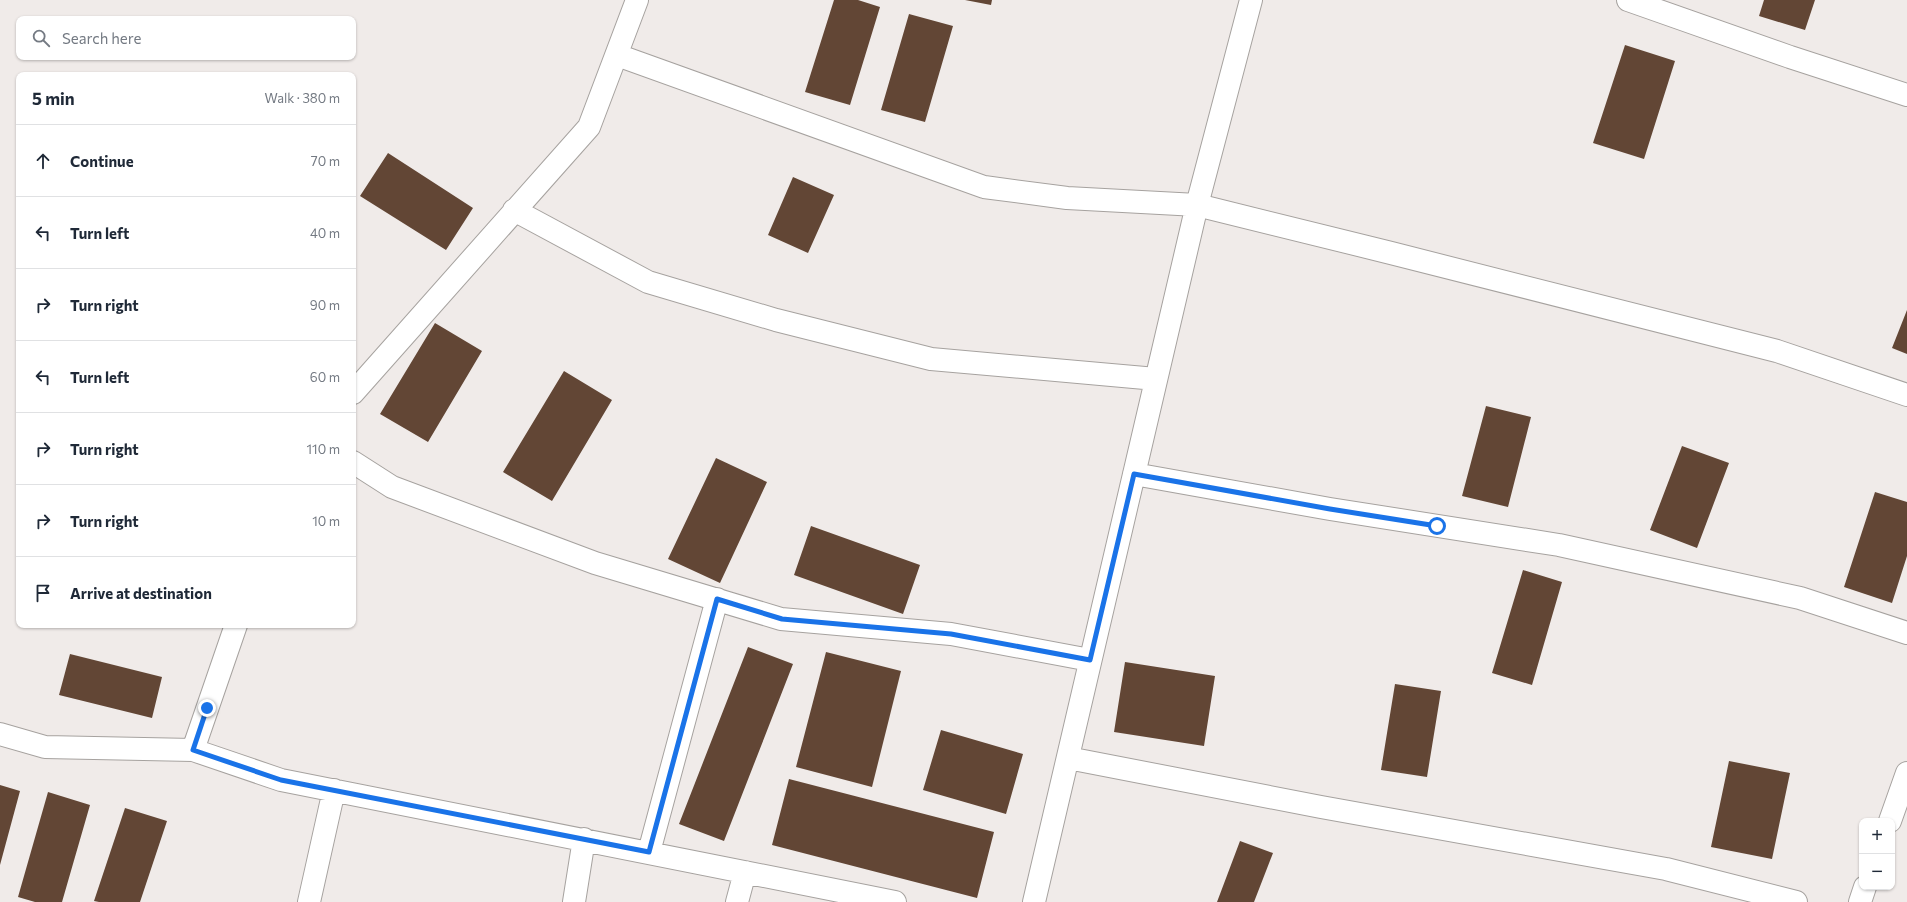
<!DOCTYPE html>
<meta charset="utf-8">
<style>
:root{--surface:#fff;--page:#f2f2f3;--text:#1f2937;--muted:#747a83;--line:#e0e1e3}
body{margin:0;font-family:Commissioner,sans-serif;background:var(--page);color:var(--text)}
.controls{position:absolute;right:12px;bottom:12px;display:grid;overflow:hidden;border-radius:8px;box-shadow:0 1px 3px #0004}
.controls button{width:36px;height:36px;display:grid;place-items:center;padding:0;border:0;border-bottom:1px solid var(--line);background:var(--surface);color:var(--text);font:20px sans-serif}
.stop{position:absolute;width:12px;height:12px;margin:-9px;border:3px solid #1a73e8;border-radius:50%;background:#fff}
.stop.end{background:#1a73e8;border-color:#fff;box-shadow:0 1px 4px #0008}
.list{margin:0;padding:0;list-style:none}
h2{display:flex;justify-content:space-between;align-items:center;height:52px;margin:0;padding:0 16px;font-size:17px}
h2 small{font-size:13px;font-weight:400;color:var(--muted)}
.list li{display:grid;grid-template-columns:26px 1fr auto;gap:12px;align-items:center;box-sizing:border-box;height:72px;padding:0 16px;border-top:1px solid var(--line)}
.list b{display:block;font-size:15px;white-space:nowrap}
.list em{font-size:13px;font-style:normal;color:var(--muted)}
.icon{flex:none;width:22px;height:22px;fill:none;stroke:currentColor;stroke-width:2;stroke-linecap:round;stroke-linejoin:round}
.map{position:relative;flex:none;width:1907px;height:902px;overflow:hidden}
.search{position:absolute;background:var(--surface);box-shadow:0 1px 3px #0004;left:16px;top:16px;width:340px;height:44px;display:flex;align-items:center;gap:10px;box-sizing:border-box;padding:0 14px;border-radius:8px;color:var(--muted);font-size:15px}
.panel{position:absolute;background:var(--surface);box-shadow:0 1px 3px #0004;left:16px;top:72px;width:340px;height:556px;border-radius:8px}
.map>svg:first-child{display:block}
.building{fill:#624635}
.lines{fill:none;stroke-linecap:round;stroke-linejoin:round}
.street-casing{stroke:#a6a29f;stroke-width:24}
.street{stroke:#fff;stroke-width:22}
.route{stroke:#1a73e8;stroke-width:5}
</style>
<div class="map">
<svg width="1907" height="902" viewBox="0 0 1907 902">
<rect width="100%" height="100%" fill="#f0ebe9"/>
<path class="building" d="M834,0h24l22,7 -30,98 -45,-13z
M965,0h27l-1,5z
M1764,0h51l-10,30 -46,-14z
M909,14l44,12 -28,96 -44,-12z
M1625,45l50,16 -31,98 -51,-16z
M388,153l85,55 -27,42 -86,-54z
M793,177l41,18 -26,58 -40,-18z
M1907,310v44l-15,-6z
M435,323l47,28 -54,91 -48,-28z
M564,371l48,29 -60,101 -49,-29z
M1486,406l45,11 -23,90 -46,-11z
M1682,446l47,17 -32,85 -47,-18z
M716,458l51,24 -47,101 -52,-24z
M1875,492l32,10v54l-15,47 -48,-16z
M811,526l109,39 -17,49 -109,-39z
M1523,570l39,12 -30,103 -40,-12z
M748,647l45,17 -69,177 -45,-17z
M826,652l75,19 -29,116 -76,-20z
M70,654l92,23 -10,41 -93,-23z
M1125,662l90,14 -11,70 -90,-14z
M1395,684l46,7 -14,86 -46,-7z
M941,730l82,24 -17,60 -83,-24z
M1729,761l61,12 -18,86 -61,-12z
M789,779l205,53 -17,66 -205,-53z
M0,785l20,6 -20,74z
M48,792l42,13 -28,97h-27l-17,-5z
M125,808l42,13 -27,81h-41l-5,-1z
M1240,841l33,12 -19,49h-37z"/>
<g class="lines">
<defs>
<path id="street" d="M1628,0l162,57 117,38
M617,55l367,132 83,11 130,7 194,48 386,98 130,44
M514,210l134,72 128,38 155,39 225,20
M353,393l236,-266 48,-127
M353,462l39,25 203,76 186,56 170,15 139,26
M1134,474l196,35 229,36 241,53 107,35
M0,734l45,13 148,3 88,30 614,122
M193,750l43,-125
M1068,758l253,49 345,62 130,33
M1890,821l17,-48
M649,852l68,-253
M309,902l25,-112
M574,902l10,-63
M737,902l8,-30
M1034,902l163,-697 54,-205
M1860,902l5,-15"/>
</defs>
<use href="#street" class="street-casing"/>
<use href="#street" class="street"/>
</g>
<g class="lines">
<path class="route" d="M207,708l-14,42 88,30 368,72 68,-253 65,20 169,15 139,26 44,-186 196,35 107,17"/>
</g>
</svg>
<div class="controls">
<button>+</button>
<button>−</button>
</div>
<div class="stop" style="left:1437px;top:526px"></div>
<div class="stop end" style="left:207px;top:708px"></div>
<div class="search"><svg class="icon" aria-label="search" viewBox="0 0 24 24"><circle cx="10" cy="10" r="6"/><path d="M15 15l6 6"/></svg>Search here</div>
<section class="panel">
<h2>5 min<small>Walk · 380 m</small></h2>
<ul class="list">
<li><svg class="icon" aria-label="ahead" viewBox="0 0 24 24"><path d="M12 20V5M6 11l6-6 6 6"/></svg><div><b>Continue</b></div><em>70 m</em></li>
<li><svg class="icon" aria-label="left" viewBox="0 0 24 24"><path d="M17 20v-9H6M10 6l-5 5 5 5"/></svg><div><b>Turn left</b></div><em>40 m</em></li>
<li><svg class="icon" aria-label="right" viewBox="0 0 24 24"><path d="M7 20v-9h11M14 6l5 5-5 5"/></svg><div><b>Turn right</b></div><em>90 m</em></li>
<li><svg class="icon" aria-label="left" viewBox="0 0 24 24"><path d="M17 20v-9H6M10 6l-5 5 5 5"/></svg><div><b>Turn left</b></div><em>60 m</em></li>
<li><svg class="icon" aria-label="right" viewBox="0 0 24 24"><path d="M7 20v-9h11M14 6l5 5-5 5"/></svg><div><b>Turn right</b></div><em>110 m</em></li>
<li><svg class="icon" aria-label="right" viewBox="0 0 24 24"><path d="M7 20v-9h11M14 6l5 5-5 5"/></svg><div><b>Turn right</b></div><em>10 m</em></li>
<li><svg class="icon" aria-label="arrive" viewBox="0 0 24 24"><path d="M6 21V4h12l-3 4 3 4H6"/></svg><div><b>Arrive at destination</b></div></li>
</ul>
</section>
</div>
